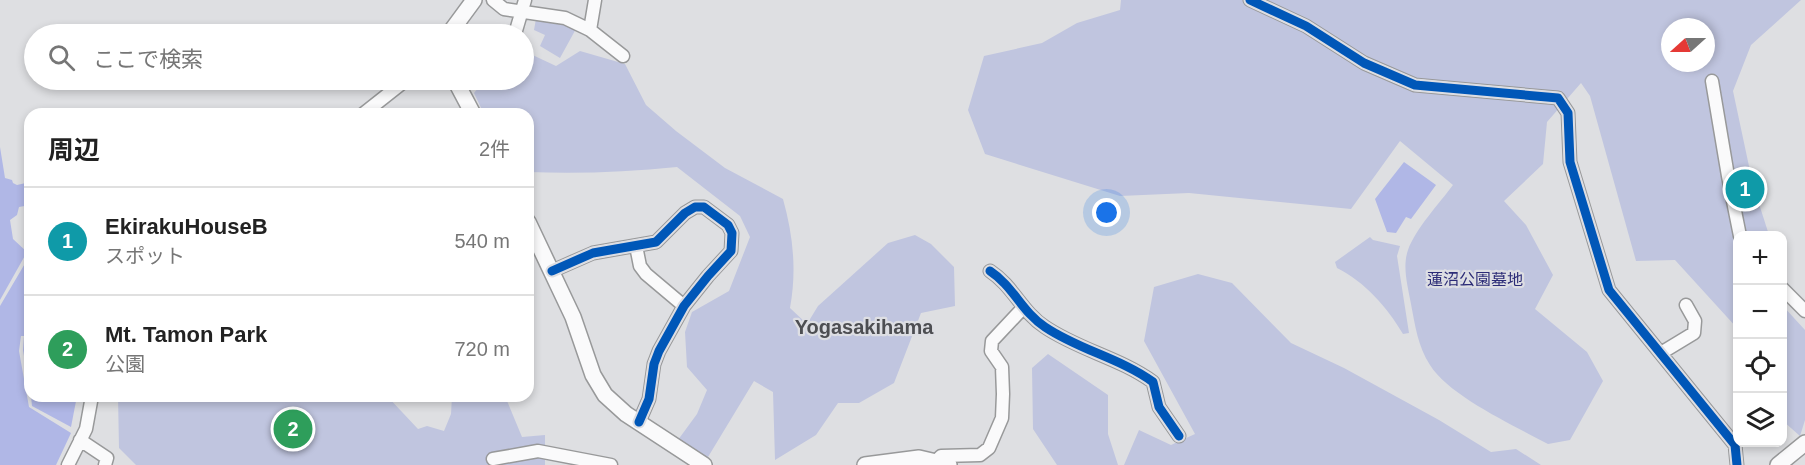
<!DOCTYPE html>
<html lang="ja">
<meta charset="utf-8">
<style>
:root{--surface:#fff;--page:#f2f2f2;--text:#222;--muted:#767676;--line:#e0e0e0;--accent:#6c6d6f}
body{margin:0;font-family:Helvetica,"Noto Sans JP",sans-serif;background:var(--page);color:var(--text)}
.controls{position:absolute;right:18px;bottom:18px;display:grid;overflow:hidden;border-radius:12px;box-shadow:0 3px 9px #0003}
.controls button{width:54px;height:54px;display:grid;place-items:center;padding:0;border:0;border-bottom:2px solid var(--line);background:var(--surface);color:var(--text);font:30px sans-serif}
.compass{position:absolute;left:1661px;top:18px;width:54px;height:54px;border-radius:50%;background:var(--surface);box-shadow:0 3px 9px #0003;rotate:249deg}
.you{position:absolute;left:1107px;top:213px;width:21px;height:21px;margin:-15px;border:4px solid #fff;border-radius:50%;background:#1a73e8;box-shadow:0 0 0 9px #1a73e833}
.badge{display:grid;place-items:center;width:39px;height:39px;border-radius:50%;background:var(--accent);color:#fff;font-size:20px;font-weight:700}
.pin{position:absolute;translate:-50% -50%;border:3px solid #fff;box-shadow:0 2px 6px #0006}
.list{margin:0;padding:0;list-style:none}
h2{display:flex;justify-content:space-between;align-items:center;height:78px;margin:0;padding:0 24px;font-size:26px}
h2 small{font-size:20px;font-weight:400;color:var(--muted)}
.list li{display:grid;grid-template-columns:39px 1fr auto;gap:18px;align-items:center;box-sizing:border-box;height:108px;padding:0 24px;border-top:2px solid var(--line)}
.list b{display:block;font-size:22px;white-space:nowrap}
.list p{margin:0;font-size:20px;white-space:nowrap;color:var(--muted)}
.list em{font-size:20px;font-style:normal;color:var(--muted)}
.icon{flex:none;width:33px;height:33px;fill:none;stroke:currentColor;stroke-width:2;stroke-linecap:round;stroke-linejoin:round}
.map{position:relative;flex:none;width:1805px;height:465px;overflow:hidden}
.search{position:absolute;background:var(--surface);box-shadow:0 3px 9px #0003;left:24px;top:24px;width:510px;height:66px;display:flex;align-items:center;gap:15px;box-sizing:border-box;padding:0 21px;border-radius:33px;color:var(--muted);font-size:22px}
.panel{position:absolute;background:var(--surface);box-shadow:0 3px 9px #0003;left:24px;top:108px;width:510px;height:294px;border-radius:18px}
.map>svg:first-child{display:block}
.green{fill:#c0c5df;fill-rule:evenodd}
.water{fill:#b0b7e6}
.lines{fill:none;stroke-linecap:round;stroke-linejoin:round}
.minor-casing{stroke:#98999a;stroke-width:15}
.major-casing{stroke:#98999a;stroke-width:18}
.minor{stroke:#fafafb;stroke-width:12}
.major{stroke:#fafafb;stroke-width:15}
.cycleway-casing{stroke:#dddee3;stroke-width:13}
.cycleway{stroke:#0057b8;stroke-width:9}
.labels{text-anchor:middle;dominant-baseline:central;stroke-width:4.5;stroke-linejoin:round;paint-order:stroke}
.park-label{font-size:16px;fill:#2c2c77;stroke:#dddee3}
.quarter-label{font-size:20px;font-weight:bold;fill:#4d4e52;stroke:#dddee3}
</style>
<div class="map">
<svg width="1805" height="465" viewBox="0 0 1805 465">
<rect width="100%" height="100%" fill="#dedfe2"/>
<path class="green" d="M1121,0h680l-50,45 -18,46 20,94 16,50 -31,1 -1,92 -62,-68 -39,1 -46,-165 -9,-13 -34,39 -4,42 -39,37 22,24 27,50 -18,34 52,43 16,29 -33,59 -22,4c-33,-18 -99,-48 -118,-79 -12,-18 -15,-40 -19,-61 -3,-17 -9,-37 -3,-54 8,-22 31,-46 45,-65l-53,-44 -49,68 -162,-16 -69,3 -135,-42 -17,-44 16,-54 58,-13 35,-20 43,-13zM1670,27h36v36h-36z
M536,19l23,1 18,7 -17,31 -20,-12 5,-11 -11,-5z
M524,51l32,15 24,-15 45,13 21,41 30,26 49,37 58,31c10,36 14,71 7,109l17,16 11,-18 70,-63 27,-8 16,9 23,23 1,39 -34,7 -27,70 -35,20h-21l-22,32 -41,25 -2,-68 -19,-11 -46,76 -33,-13 22,-30 10,-24 -20,-23 -2,-35 7,-20 37,-21 21,-54 -10,-21 -63,-49c-50,5 -99,7 -149,5v-58h-44l-10,-21 11,-13h39z
M1370,237l3,3 27,6 -3,10 12,77 -6,1c-16,-27 -38,-52 -66,-66l-2,-6z
M1198,274l34,9 59,60 53,25 95,52 52,32 25,-3 25,16h-417l15,-35 32,15 24,-11 -51,-93 10,-54z
M1783,306l22,24v90l-5,16 -17,-15z
M1048,354l60,41v39l10,31h-61l-24,-36 -1,-61z
M118,396h269l31,33 9,-3 17,5 7,-17 1,-18h53l17,41 23,-2v30h-409l-17,-17z"/>
<path class="water" d="M0,147l5,31 7,2 1,3 4,2 13,-3v23l-11,2 -2,8 -7,5 3,19 14,13 -27,48z
M1404,162l32,23 -25,34 -5,-2 -10,16 -9,-1 -12,-33z
M30,255v137l-7,-42 1,-14h-3l-2,15 10,56 42,26 -15,32h-56v-159z
M31,396h46l-6,31 -39,-21z"/>
<g class="lines">
<defs>
<path id="minor" d="M493,0l11,9 61,9 25,12 33,26
M1250,0l56,26 58,37 51,22 143,13 10,15 2,49 39,128 126,155 2,20
M590,30l5,-30
M515,34l10,-34
M1712,81l16,95 12,60
M363,114l43,-34
M636,246l4,20 6,8 38,32
M552,271l41,-18 63,-11 29,-29 10,-6h9l24,18 4,8 -1,18 -23,25 -24,30 -25,45 -5,13 -5,35 -10,23
M990,271c23,15 32,41 55,56 34,23 75,31 108,55l6,25 20,29
M1782,288l23,23
M1661,353l33,-20 1,-12 -9,-16
M80,440l27,18 -2,7
M493,459l45,-8 73,14
M936,461l5,-5 39,-1 9,-7 13,-30 1,-24 -1,-27 -11,-16 1,-10 31,-33
M68,465l18,-36 6,-33"/>
<path id="major" d="M449,34l25,-34
M455,80l18,34
M528,222l45,95 20,58 12,20 21,19 78,51
M865,465l54,-7 30,7
M1778,465l27,-22"/>
</defs>
<use href="#minor" class="minor-casing"/>
<use href="#major" class="major-casing"/>
<use href="#minor" class="minor"/>
<use href="#major" class="major"/>
<defs>
<path id="cycleway" d="M1250,0l56,26 58,37 51,22 143,13 10,15 2,49 39,128 126,155 2,20
M552,271l41,-18 63,-11 29,-29 10,-6h9l24,18 4,8 -1,18 -23,25 -24,30 -25,45 -5,13 -5,35 -10,23
M990,271c23,15 32,41 55,56 34,23 75,31 108,55l6,25 20,29"/>
</defs>
<use href="#cycleway" class="cycleway-casing"/>
<use href="#cycleway" class="cycleway"/>
</g>
<g class="labels">
<g class="park-label">
<text x="1475" y="279">蓮沼公園墓地</text>
</g>
<g class="quarter-label">
<text x="864" y="327">Yogasakihama</text>
</g>
</g>
</svg>
<div class="controls">
<button>+</button>
<button>−</button>
<button><svg class="icon" aria-label="locate" viewBox="0 0 24 24"><circle cx="12" cy="12" r="6"/><path d="M12 2v4M12 18v4M2 12h4M18 12h4"/></svg></button>
<button><svg class="icon" aria-label="layers" viewBox="0 0 24 24"><path d="M12 4l9 5-9 5-9-5zM3 14l9 5 9-5"/></svg></button>
</div>
<svg class="compass" viewBox="-18 -18 36 36"><path d="M0-13l5 13h-10z" fill="#e53935"/><path d="M0 13l5-13h-10z" fill="#767676"/></svg>
<div class="you"></div>
<div class="pin badge" style="left:1745px;top:189px;background:#0f9aa8">1</div>
<div class="pin badge" style="left:293px;top:429px;background:#2e9e5b">2</div>
<div class="search"><svg class="icon" aria-label="search" viewBox="0 0 24 24"><circle cx="10" cy="10" r="6"/><path d="M15 15l6 6"/></svg>ここで検索</div>
<section class="panel">
<h2>周辺<small>2件</small></h2>
<ul class="list">
<li><span class="badge" style="background:#0f9aa8">1</span><div><b>EkirakuHouseB</b><p>スポット</p></div><em>540 m</em></li>
<li><span class="badge" style="background:#2e9e5b">2</span><div><b>Mt. Tamon Park</b><p>公園</p></div><em>720 m</em></li>
</ul>
</section>
</div>
